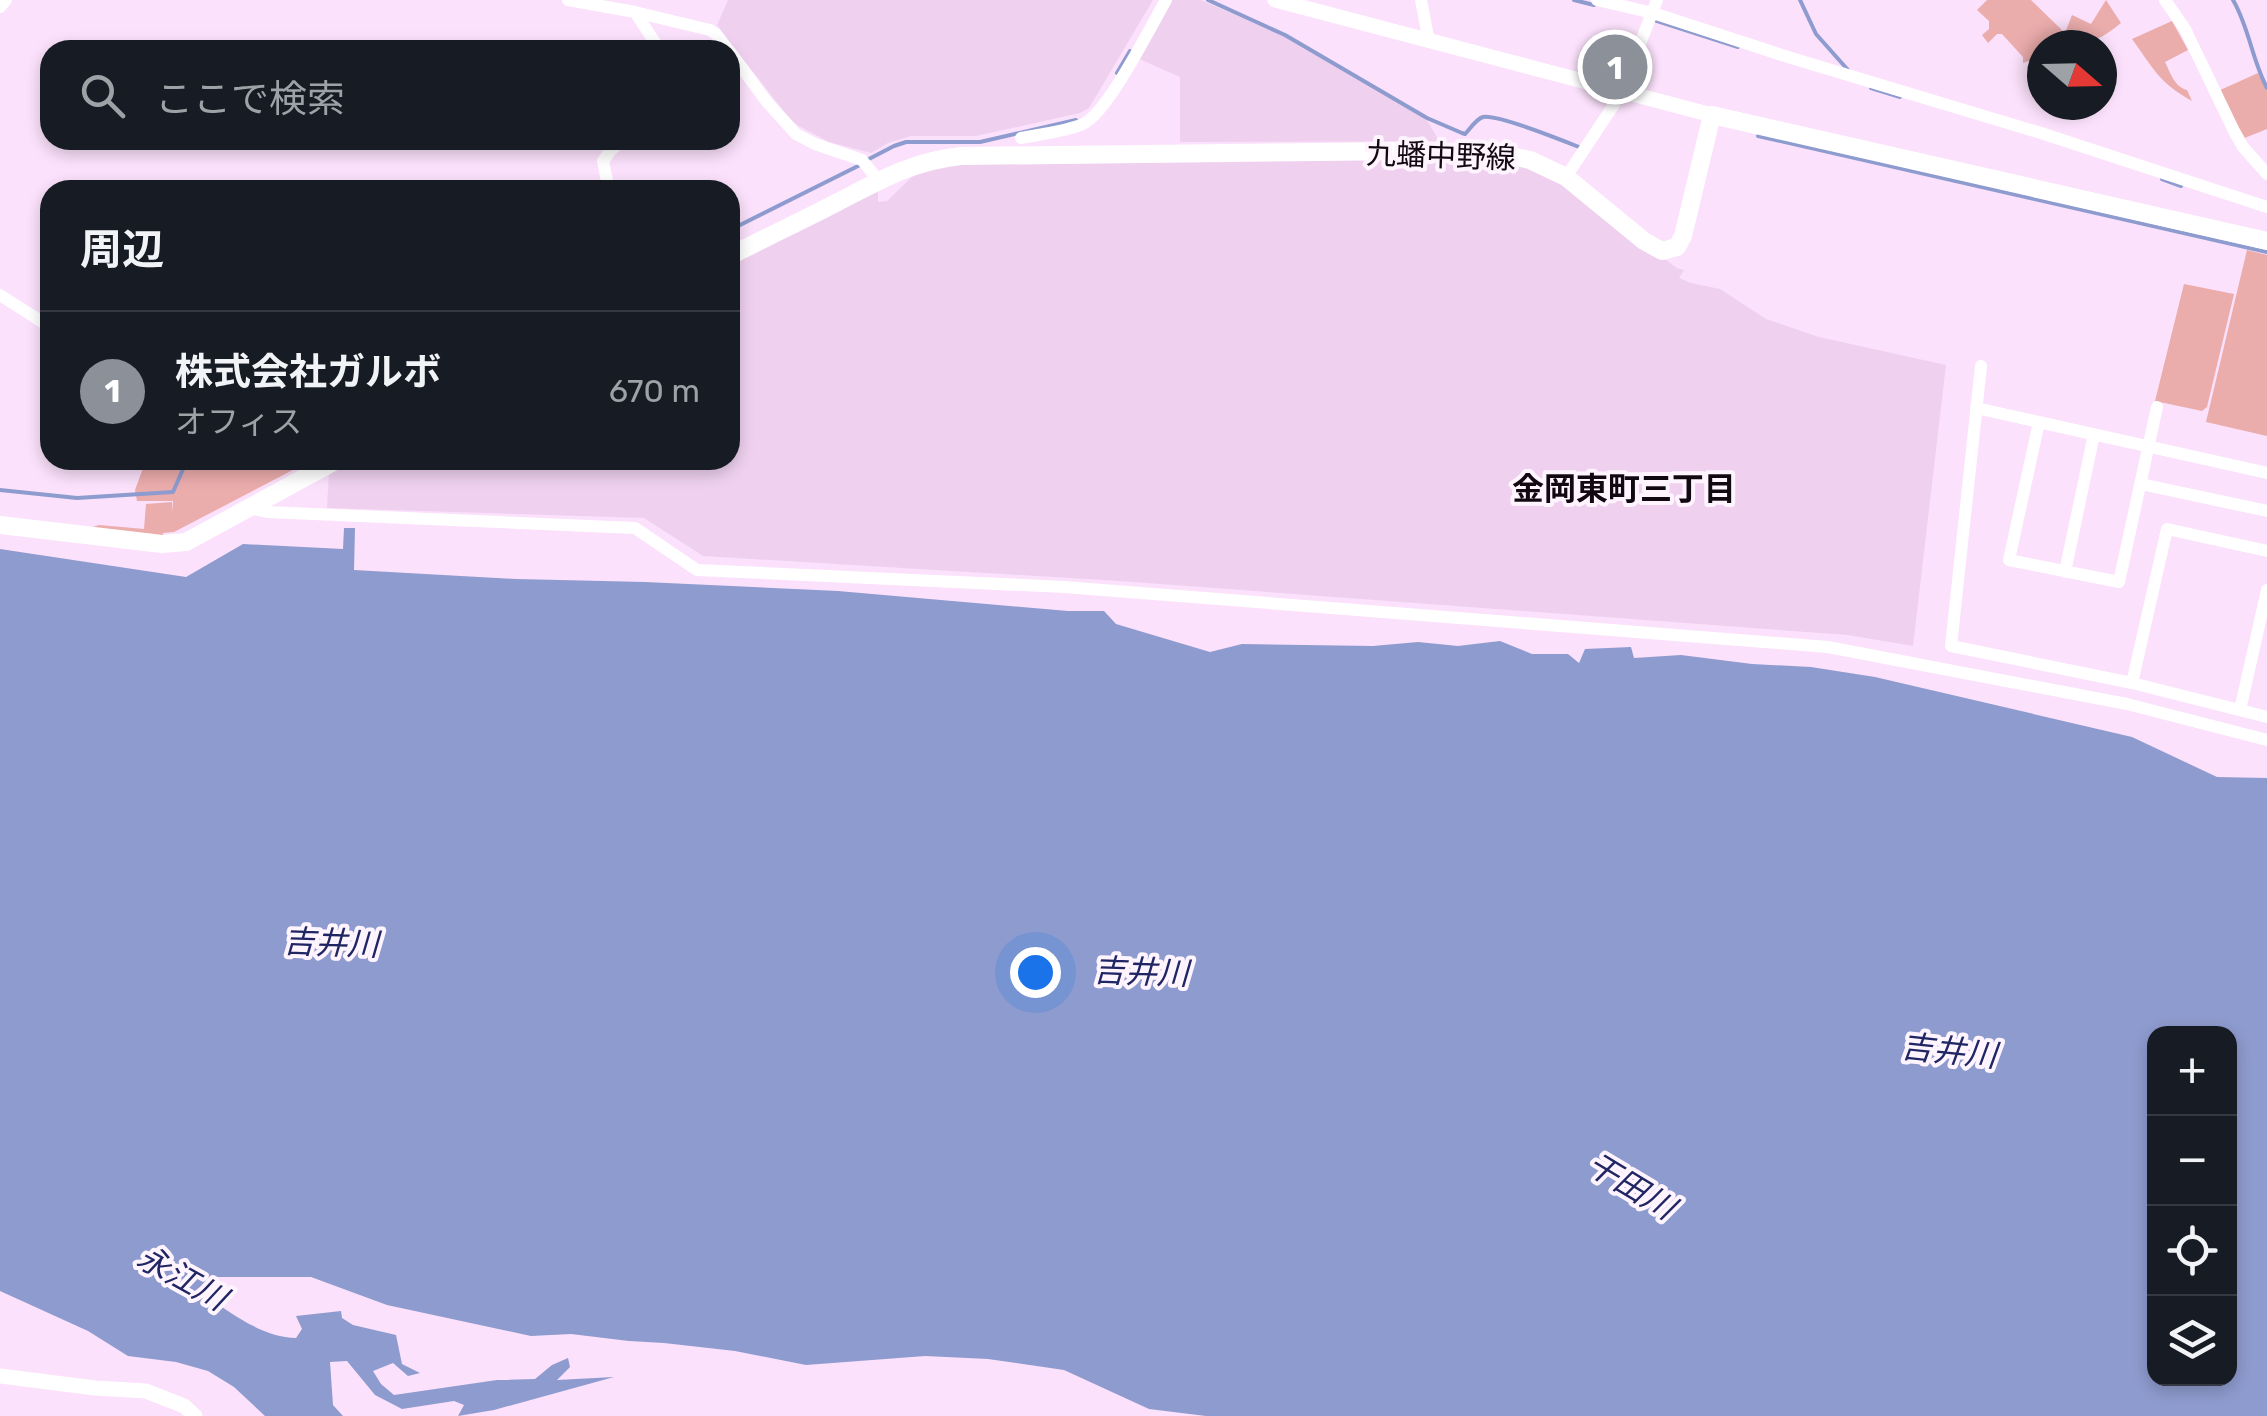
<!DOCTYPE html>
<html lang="ja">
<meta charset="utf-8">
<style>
:root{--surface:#171b24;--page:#20242c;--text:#f1f3f6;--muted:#9ea1a6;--line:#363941;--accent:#8c9099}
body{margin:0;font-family:Rubik,"Noto Sans JP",sans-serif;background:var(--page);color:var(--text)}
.controls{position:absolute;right:30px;bottom:30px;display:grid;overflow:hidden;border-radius:20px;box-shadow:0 5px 15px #0003}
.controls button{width:90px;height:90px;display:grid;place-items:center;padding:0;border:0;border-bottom:2px solid var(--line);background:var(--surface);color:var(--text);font:50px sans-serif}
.compass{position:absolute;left:2027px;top:30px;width:90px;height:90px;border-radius:50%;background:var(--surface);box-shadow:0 5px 15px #0003;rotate:110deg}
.you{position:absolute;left:1035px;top:972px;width:35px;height:35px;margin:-25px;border:8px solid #fff;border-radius:50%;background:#1a73e8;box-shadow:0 0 0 15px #1a73e833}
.badge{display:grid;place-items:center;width:65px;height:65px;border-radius:50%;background:var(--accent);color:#fff;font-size:32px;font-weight:700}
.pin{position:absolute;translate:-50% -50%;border:5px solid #fff;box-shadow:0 2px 10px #0006}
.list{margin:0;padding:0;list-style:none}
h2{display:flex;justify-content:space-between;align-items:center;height:130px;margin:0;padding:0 40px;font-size:42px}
h2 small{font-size:32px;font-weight:400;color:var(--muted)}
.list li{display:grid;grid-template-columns:65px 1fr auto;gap:30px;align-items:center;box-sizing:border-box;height:160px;padding:0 40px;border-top:2px solid var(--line)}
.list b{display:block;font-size:38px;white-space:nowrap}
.list p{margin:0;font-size:32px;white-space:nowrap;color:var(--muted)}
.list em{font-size:32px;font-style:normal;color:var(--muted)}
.icon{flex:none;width:55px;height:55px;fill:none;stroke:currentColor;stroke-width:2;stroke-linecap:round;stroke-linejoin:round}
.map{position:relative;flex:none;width:2267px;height:1416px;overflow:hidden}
.search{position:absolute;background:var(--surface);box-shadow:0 5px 15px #0003;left:40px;top:40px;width:700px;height:110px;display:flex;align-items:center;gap:25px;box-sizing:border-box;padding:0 35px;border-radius:30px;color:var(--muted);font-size:38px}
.panel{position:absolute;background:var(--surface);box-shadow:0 5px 15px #0003;left:40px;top:180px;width:700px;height:290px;border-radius:30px}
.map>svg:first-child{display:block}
.built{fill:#efd1ef}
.green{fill:#ebacac}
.water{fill:#8e9bce;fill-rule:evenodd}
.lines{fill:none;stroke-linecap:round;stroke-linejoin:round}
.stream{stroke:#8e9bce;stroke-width:4}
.minor{stroke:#fff;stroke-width:12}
.tertiary{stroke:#fff;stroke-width:15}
.secondary{stroke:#fff;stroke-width:18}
.labels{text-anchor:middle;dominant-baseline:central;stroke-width:8;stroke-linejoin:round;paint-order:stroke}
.street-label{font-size:30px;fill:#110911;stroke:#fef4fe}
.neighbourhood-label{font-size:32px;font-weight:bold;fill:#110911;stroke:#fef4fe}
.water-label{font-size:32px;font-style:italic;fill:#1f2663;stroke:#fef4fe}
</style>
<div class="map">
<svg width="2267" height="1416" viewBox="0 0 2267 1416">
<rect width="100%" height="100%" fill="#fbe1fb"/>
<path class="built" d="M728,0h425l-58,98 -6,10 -9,5 -104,23h-65l-23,7 -17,10 -42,-11 -32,-17 -9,-8 -71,-92z
M1171,0h30l83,36 143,84 12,21 -259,1v-65l-43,-19z
M1503,157l39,11 135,100 7,2 -5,8 12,5 29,6 46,30 53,18 127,28 -33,281 -66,-11 -728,-54 -416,-25 -59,-38 -317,-10 2,-36 24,-12h377v-196l144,-75 4,3v10l9,-1 32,-31 41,-9z"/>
<path class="green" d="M1987,0h44l34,33 7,-18 19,9 15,-24 15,23c-16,13 -30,22 -51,22l-2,-3 -9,1 -4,-3 -5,5h-8v12l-19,6v-6l-21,-23h-5l-9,9 -6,-8 7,-6v-8l-12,-11z
M2172,21l16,29 -23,12c6,12 9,24 22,28l5,11c-34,-19 -38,-32 -60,-62z
M2258,73l9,18v38l-25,10 -24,-48z
M2247,250l20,5v181l-61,-14z
M2184,284l50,10 -27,113 -5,4 -47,-10z
M146,460h166l-138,72 -12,1 5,5 -87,-7 19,-6 45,4 2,-25 26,-2 1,10v-11h-36l-2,-11z"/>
<path class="water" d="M344,528h11l-1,42 162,9 129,3 193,9 230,20h36l12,13 94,28 32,-8 131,2 45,-4 40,4 42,-5 32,13h36l11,9 6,-14 46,-2 3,11 47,-3 71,9 59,3 64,10 257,60 85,40 50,1v638h-1061l-57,-7 -85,-39 -76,-11 -63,-3 -119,9 -71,-14 -71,-8 -35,-2 -58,-7 -40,2 -144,-31 -76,-28h-96l-14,15c28,20 60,45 95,46l6,-9 -6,-13 45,-5 1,7 11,7 43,10 6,29 18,9 -12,3 -15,-13 -20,8 8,13 13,11 103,-15 38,-1 17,-14 16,-7 2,9 -13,13 57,-3 -120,33 -36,6 6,-11 -10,-4 -52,8 -27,-14 -28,-34 -17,1 3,43 10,11h-78l-31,-29 -26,-16 -32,-9 -48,-6 -40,-25 -88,-40v-742l186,28 57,-33 100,5zM2154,1034h76v344h-76z"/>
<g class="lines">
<path class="stream" d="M1208,0l77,35 142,83 35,15 3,1c5,-5 11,-15 18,-17 13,-3 81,24 96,30
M1574,0l20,5
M1800,0l16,34 32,36
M2233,0c16,27 19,60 34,88
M1651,19l87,28
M1117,73l13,-22
M1871,88l29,9
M1758,136l509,116
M867,160l27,-14 12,-4h74l96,-22
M2162,179l19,7
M730,230l130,-65
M0,490l77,8 96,-6 14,-32"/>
<path class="minor" d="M568,0l67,12 25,38
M1421,0l8,42
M1597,0l56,13 135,44 253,76 226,74
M2165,0l20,29 49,102 9,16 24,27
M0,7l6,-7
M635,12l75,18 6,4 12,16
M730,52l37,50 29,32 19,10 47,16 17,21
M1021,138c20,-4 43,-6 62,-14 24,-10 68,-98 83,-124
M1566,177l47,-71 11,-21 33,-85
M601,190l6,-9 -4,-20 8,-11 13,-10
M0,295l50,32
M1981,366l-30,280 181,37 135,34
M1976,408l291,65
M2039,422l-30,138 110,22 38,-175
M2141,484l126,27
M249,508l18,4 368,16 62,42 367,17 764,60 299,57 140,36
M2065,572l29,-138
M2132,683l35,-154 100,22
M2240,710l27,-120"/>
<path class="tertiary" d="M1275,0l437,115
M0,1376l95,12 51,3 38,15 11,10"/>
<path class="secondary" d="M730,256c35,-18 71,-35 106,-53 43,-22 76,-42 125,-47l448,-5 87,2 34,7 36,17 78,64 18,10 15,-4 6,-11 29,-121 555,126
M0,525l162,19 24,-2 151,-82"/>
</g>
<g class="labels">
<g class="street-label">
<text transform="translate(1441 156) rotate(2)">九蟠中野線</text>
</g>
<g class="neighbourhood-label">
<text x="1624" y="489">金岡東町三丁目</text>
</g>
<g class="water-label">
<text transform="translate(331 943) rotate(2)">吉井川</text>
<text transform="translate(1141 972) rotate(2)">吉井川</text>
<text transform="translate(1949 1051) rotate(6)">吉井川</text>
<text transform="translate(1631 1186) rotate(31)">干田川</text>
<text transform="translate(182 1278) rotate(29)">永江川</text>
</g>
</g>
</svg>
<div class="controls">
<button>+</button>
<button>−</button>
<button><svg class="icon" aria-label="locate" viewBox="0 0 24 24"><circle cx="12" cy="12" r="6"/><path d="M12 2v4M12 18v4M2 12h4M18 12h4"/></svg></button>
<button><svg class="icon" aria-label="layers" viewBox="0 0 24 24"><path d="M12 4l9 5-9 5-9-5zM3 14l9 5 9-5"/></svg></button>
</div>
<svg class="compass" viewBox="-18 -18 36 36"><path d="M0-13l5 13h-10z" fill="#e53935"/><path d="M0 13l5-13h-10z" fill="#9ea1a6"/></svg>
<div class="you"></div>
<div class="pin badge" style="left:1615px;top:67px">1</div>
<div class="search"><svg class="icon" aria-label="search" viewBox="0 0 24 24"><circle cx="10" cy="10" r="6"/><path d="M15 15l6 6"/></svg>ここで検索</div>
<section class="panel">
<h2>周辺<small></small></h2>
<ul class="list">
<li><span class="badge">1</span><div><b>株式会社ガルボ</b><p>オフィス</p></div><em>670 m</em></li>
</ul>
</section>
</div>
